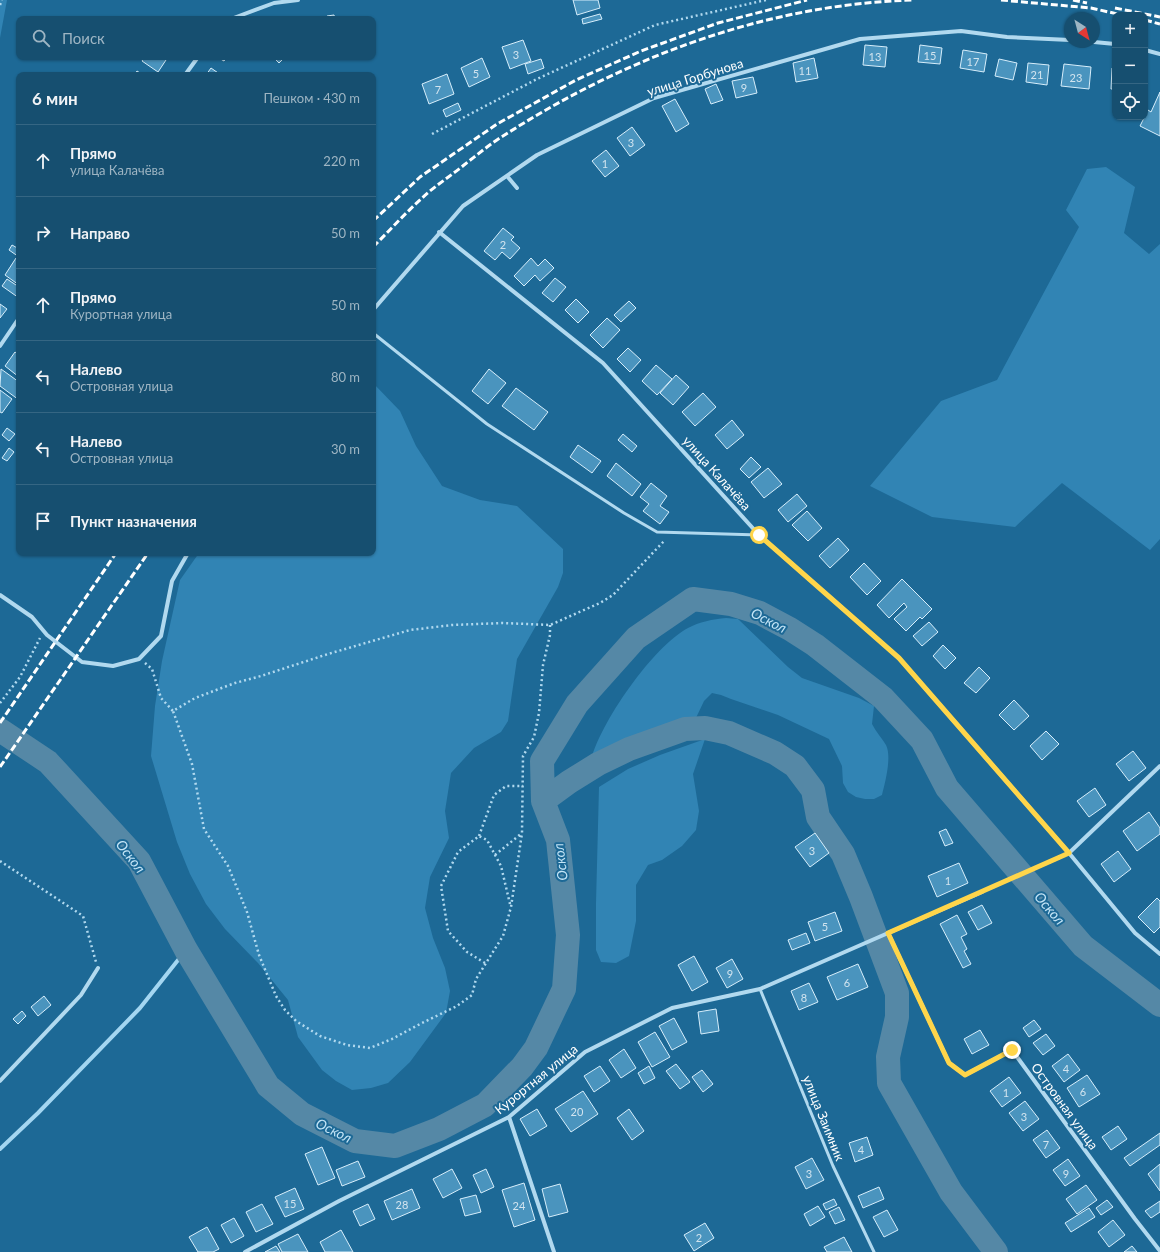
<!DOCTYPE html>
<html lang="ru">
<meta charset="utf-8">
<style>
:root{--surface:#164f70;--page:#235978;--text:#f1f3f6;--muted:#9eb5c3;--line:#356683}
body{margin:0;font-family:Lato,sans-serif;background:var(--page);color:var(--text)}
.controls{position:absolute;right:12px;top:12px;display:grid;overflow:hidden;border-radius:8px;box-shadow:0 1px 3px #0004}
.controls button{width:36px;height:36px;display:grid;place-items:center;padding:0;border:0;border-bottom:1px solid var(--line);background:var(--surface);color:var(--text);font:20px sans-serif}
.compass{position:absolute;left:1064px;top:12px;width:36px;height:36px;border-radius:50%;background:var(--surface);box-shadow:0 1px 3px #0004;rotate:144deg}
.stop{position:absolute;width:12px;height:12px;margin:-9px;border:3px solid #ffd54a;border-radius:50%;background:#fff}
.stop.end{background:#ffd54a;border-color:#fff;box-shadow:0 1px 4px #0008}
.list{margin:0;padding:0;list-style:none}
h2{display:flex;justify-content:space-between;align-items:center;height:52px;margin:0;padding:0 16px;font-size:17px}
h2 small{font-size:13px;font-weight:400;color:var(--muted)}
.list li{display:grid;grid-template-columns:26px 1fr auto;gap:12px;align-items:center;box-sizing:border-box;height:72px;padding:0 16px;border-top:1px solid var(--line)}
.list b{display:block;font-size:15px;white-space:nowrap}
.list p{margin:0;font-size:13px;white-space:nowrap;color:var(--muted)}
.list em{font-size:13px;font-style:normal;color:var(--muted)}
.icon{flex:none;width:22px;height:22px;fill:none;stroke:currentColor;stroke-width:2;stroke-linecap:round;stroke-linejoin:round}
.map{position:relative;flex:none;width:1160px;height:1252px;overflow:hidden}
.search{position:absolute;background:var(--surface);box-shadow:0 1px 3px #0004;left:16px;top:16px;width:360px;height:44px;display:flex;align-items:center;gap:10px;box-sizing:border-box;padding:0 14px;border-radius:8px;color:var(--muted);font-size:15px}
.panel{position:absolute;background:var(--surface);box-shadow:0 1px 3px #0004;left:16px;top:72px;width:360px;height:484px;border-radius:8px}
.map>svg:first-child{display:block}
.green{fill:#3184b4}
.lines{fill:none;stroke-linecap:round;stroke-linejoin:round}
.stream{stroke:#a4d6f1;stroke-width:4}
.river{stroke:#5588a6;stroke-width:24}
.building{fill:#4a94be;stroke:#d7eefb}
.path{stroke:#b1d9ef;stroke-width:2.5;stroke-dasharray:2 3;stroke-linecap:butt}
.service{stroke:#b1d9ef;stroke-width:3}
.minor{stroke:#b1d9ef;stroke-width:4}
.rail{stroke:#fff;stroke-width:3;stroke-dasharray:7 3;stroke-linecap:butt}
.route{stroke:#ffd54a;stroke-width:5}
.labels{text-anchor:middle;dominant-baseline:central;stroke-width:4;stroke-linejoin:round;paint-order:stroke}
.number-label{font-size:11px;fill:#d2e4ef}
.street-label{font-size:13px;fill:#fff;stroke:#1d6996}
.water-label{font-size:14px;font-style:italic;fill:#c4e5f7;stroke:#1d6996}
</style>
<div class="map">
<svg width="1160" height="1252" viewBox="0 0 1160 1252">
<rect width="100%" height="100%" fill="#1d6996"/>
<path class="green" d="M0,0h7l-7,38z
M1106,167l29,20 -11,46 25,21 11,-10v295l-10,11 -88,-67 -47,44 -83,-10 -62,-31 71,-85 56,-21 82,-153 -13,-17 21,-41z
M373,383l27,28 16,35 26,40 38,14 37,6 46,43v24l-5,14 -41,72 -9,62 -7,11 -27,16 -23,25 -6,38 4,27 -19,39 -5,31 8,30 12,30 5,23 -4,22 -36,49 -22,21 -17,5 -19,2 -16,-9 -14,-11 -24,-33 -10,-37 -30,-37 -33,-34 -19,-25 -16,-30 -13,-32 -26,-86 4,-50 7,-45 18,-81 19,-27h174z
M726,618l12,1 50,48 14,11 57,20 15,8 -2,18c4,8 10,14 14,21 6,12 -1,38 -4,50l-8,4h-9l-9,-2 -8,-5 -5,-9 -1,-17 -13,-27 -51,-24 -47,-16 -10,-4 -9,-2 -8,8 -9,19 -46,16 -31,15 -29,18c5,-39 64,-123 99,-141 11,-6 25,-9 38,-10z
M705,739l-12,35 6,37 -3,19 -14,16 -20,14 -14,5 -12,20v36l-7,35 -13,7 -15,-1 -5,-12v-47l3,-116 29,-18 32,-14z"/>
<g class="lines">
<path class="stream" d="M0,1149l38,-36 102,-105 46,-58"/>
<path class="river" d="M0,730l48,32 91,99 47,89 82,136 34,28 53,27 40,5 44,-17 46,-24 37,-38 14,-19 28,-59 4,-54 -10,-95 -15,-39 -1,-40 35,-57 59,-66 57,-39 38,5 29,9 30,16 25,16 68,53 39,42 25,48 136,158 77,59
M543,801l26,-19 29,-18 31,-15 56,-20 20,-1 24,5 46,20 20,13 18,24 5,27 25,37 18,43 36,96v24l-9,40 1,26 62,109 45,60"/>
</g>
<path class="building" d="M573,0h25l2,8 -23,7z
M600,14l2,5 -19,5 -1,-5z
M334,15l1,4h-7l-1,-3z
M284,17v2h-16v-1z
M523,40l8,21 -21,8 -8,-22z
M865,45l22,2 -2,20 -22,-2z
M920,45l22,3 -2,16 -22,-2z
M963,50l24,4 -3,18 -24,-4z
M145,57h16l5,3 -8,12 -16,-11z
M217,57h10l-3,4z
M277,57h8l-6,6 -4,-4z
M482,58l8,19 -21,10 -8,-19z
M814,58l4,20 -22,4 -3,-19z
M541,59l3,9 -16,6 -3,-10z
M999,59l18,4 -4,17 -18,-4z
M1028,63l21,2 -2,20 -21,-3z
M1064,64l27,3 -2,22 -28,-3z
M211,68l10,7h-15z
M1112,68l3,1v20h-4z
M137,71l6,4h-9z
M447,74l7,20 -25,10 -7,-20z
M753,77l4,16 -21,5 -4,-17z
M716,84l7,16 -12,4 -6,-15z
M1160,92v44l-20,-10 8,-16 3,2z
M675,99l14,25 -13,8 -14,-26z
M458,103l3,7 -15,7 -3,-7z
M632,127l13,18 -15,11 -13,-18z
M606,150l13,16 -14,11 -13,-16z
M503,228l11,9 -3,3 9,8 -10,11 -8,-7 -7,8 -11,-9z
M12,245l7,4v8l-10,-7z
M16,258l3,2v25l-14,-10z
M531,258l7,8 7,-7 9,9 -14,13 -5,-6 -11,11 -10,-10z
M555,278l11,9 -13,15 -11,-9z
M7,279l12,8v11l-17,-12z
M576,299l13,13 -11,11 -13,-13z
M629,301l7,7 -15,14 -7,-7z
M0,304l7,5 -7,9z
M607,318l13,12 -17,18 -13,-13z
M628,348l13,12 -11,12 -13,-13z
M15,352l4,3v22l-14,-11z
M656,365l16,14 -15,16 -15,-14z
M1,369l18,13v18l-19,-14z
M489,369l17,14 -18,21 -16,-13z
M676,375l13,12 -16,18 -13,-12z
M516,388l32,24 -14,18 -32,-24z
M0,390l12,9 -10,14 -2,-1z
M703,393l13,14 -21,19 -13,-14z
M732,420l12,15 -17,14 -12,-14z
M7,428l8,6 -6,7 -7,-6z
M623,434l14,12 -5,6 -14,-12z
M578,445l23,16 -9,12 -22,-16z
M9,448l5,4 -7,9 -5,-3z
M751,457l10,10 -12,11 -9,-9z
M616,463l25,21 -9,12 -25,-20z
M768,468l14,16 -18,14 -13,-16z
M651,483l16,13 -7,10 9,6 -9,12 -17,-13 6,-7 -9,-7z
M797,494l10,12 -19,16 -10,-12z
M807,511l15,17 -14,13 -16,-16z
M838,538l11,12 -19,18 -11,-12z
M864,563l17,18 -14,14 -17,-18z
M902,579l30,30 -10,10 -2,-2 -14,14 -12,-12 13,-12 -3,-4 -15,15 -12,-13z
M929,622l9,10 -16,14 -9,-10z
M943,645l13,13 -11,11 -12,-13z
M979,667l11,11 -14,15 -12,-10z
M1014,700l15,16 -15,14 -15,-15z
M1046,731l13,13 -17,16 -12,-14z
M1133,751l13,17 -17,13 -13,-17z
M1095,788l11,17 -17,12 -12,-16z
M1149,812l11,16v6l-23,17 -14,-20z
M946,829l7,14 -8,3 -6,-14z
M815,833l14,20 -19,14 -15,-20z
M1118,851l13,18 -17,13 -13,-18z
M959,863l9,20 -31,14 -9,-21z
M1157,898l3,3v26l-6,6 -16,-16z
M982,905l10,18 -14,7 -10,-18z
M835,912l7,19 -27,10 -7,-19z
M957,915l10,19 -6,3 6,12 -3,2 7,13 -8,4 -23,-44z
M806,933l4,10 -18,7 -4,-10z
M694,956l14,26 -16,9 -14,-26z
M732,959l11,20 -16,9 -11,-20z
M858,964l10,23 -31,13 -10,-23z
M809,983l9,19 -19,8 -8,-19z
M44,996l7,9 -13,11 -7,-9z
M716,1009l3,22 -18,3 -3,-22z
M22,1011l4,5 -8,8 -5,-5z
M674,1018l13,24 -15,8 -13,-24z
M1034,1020l7,9 -12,8 -6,-9z
M980,1030l9,15 -17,9 -8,-15z
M655,1032l15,25 -18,10 -14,-25z
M1046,1034l9,12 -12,9 -10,-12z
M624,1049l12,19 -15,10 -12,-18z
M1068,1054l12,16 -16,12 -12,-16z
M676,1064l14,18 -10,7 -14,-18z
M600,1066l10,15 -16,11 -10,-16z
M649,1066l6,12 -11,6 -6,-11z
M702,1070l11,14 -10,8 -11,-15z
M1087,1075l13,19 -21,13 -12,-19z
M1009,1077l12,16 -19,14 -12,-16z
M583,1091l15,23 -27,18 -16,-23z
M1025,1101l14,18 -16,12 -14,-18z
M537,1109l10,17 -17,10 -10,-17z
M629,1109l15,22 -12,9 -15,-22z
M1118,1126l9,13 -16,11 -9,-13z
M1047,1130l13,18 -14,10 -13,-18z
M1160,1133v12l-30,21 -6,-8z
M867,1137l6,18 -18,7 -6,-19z
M322,1147l13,31 -17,7 -13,-31z
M812,1158l12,22 -18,9 -11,-22z
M1068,1159l12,17 -15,10 -12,-16z
M358,1161l7,16 -23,9 -6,-16z
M1160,1164v27l-12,-17z
M452,1169l10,19 -19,10 -10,-19z
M486,1169l8,18 -13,6 -8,-18z
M524,1183l11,37 -21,7 -12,-37z
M560,1184l8,28 -19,5 -7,-28z
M1086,1185l11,15 -20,14 -11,-15z
M879,1187l5,12 -21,9 -5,-12z
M295,1188l9,21 -19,8 -10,-20z
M412,1189l8,19 -28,12 -8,-19z
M476,1195l5,17 -16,4 -5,-17z
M834,1199l3,6 -11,5 -3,-6z
M1107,1200l6,7 -12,8 -5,-7z
M1160,1201v11l-9,6 -6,-7z
M262,1204l11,20 -17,8 -10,-20z
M368,1204l7,15 -15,7 -7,-15z
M818,1206l7,11 -15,9 -6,-12z
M839,1207l6,13 -10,4 -6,-12z
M1089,1208l6,9 -24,15 -6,-9z
M887,1210l11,20 -14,7 -11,-20z
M234,1218l10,18 -13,7 -10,-18z
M1113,1220l12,15 -16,12 -11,-15z
M705,1223l9,15 -20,13 -10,-16z
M207,1227l12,22 -6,3h-15l-9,-15z
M341,1230l12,22h-28l-5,-10z
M298,1234l10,18h-26l-4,-8z
M844,1237l8,15h-25l-3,-5z
M276,1246l4,6h-15z
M1132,1246l5,6h-13z"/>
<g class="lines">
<path class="path" d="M0,5l2,-5
M432,134l105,-55 118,-54 111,-25
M550,625v10l-7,30 -4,48 -5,24 -11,19 -1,77 -11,74 -8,29 -27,43 -4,16 -15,11 -37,18 -28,15 -22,9 -23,-3 -27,-9 -24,-15 -11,-11 -9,-14 -17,-41 -12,-43 -19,-46 -24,-37 -12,-65 -19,-53 22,-13 40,-15 26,-7 67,-22 82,-24 42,-5 51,-2 47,2 50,-22 13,-8 52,-55
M145,663l7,6 9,29 12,13
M0,703l20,-26 20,-39
M479,836l15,-41 12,-9h17
M495,855l27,-22
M0,861l83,55 13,46
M989,889l73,-32
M485,963l-18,-11 -19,-21 -7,-45 17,-34 21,-16 8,4 14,26 9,38"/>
<path class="service" d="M373,333l114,91 137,89 33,19 102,3
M760,989l73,177 41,86"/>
<path class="minor" d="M231,19l43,-16 24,-3
M1094,42l21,2
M1145,50l15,4
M185,75l13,-18
M507,176l10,12
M439,232l164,131 156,172 140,123 170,195 66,80 25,21
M373,310l90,-104 74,-51 117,-57 206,-59 101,-8 46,6 63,3
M0,346l19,-28
M0,595l32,22 15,18 35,27 31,4 26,-7 22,-23 11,-55 16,-28
M1069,853l91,-87
M888,933l61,130 16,12 47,-25 123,169 25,32
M0,1081l81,-86 17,-27
M509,1117l45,135
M245,1252l94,-51 170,-84 76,-65 87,-44 88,-19 222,-97"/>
<path class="rail" d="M1001,0l90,8 31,7
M1073,0l14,3
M1115,8l45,9
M1145,20l15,4
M373,221l47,-44 77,-53 79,-44 65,-29 77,-28 89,-23
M373,247c19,-19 37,-39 57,-56 11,-9 23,-17 34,-26 13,-10 26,-21 39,-29 123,-79 264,-132 411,-136
M0,723l116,-170
M0,767l148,-214"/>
</g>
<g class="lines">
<path class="route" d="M759,535l140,123 170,195 -181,80 61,130 16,12 47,-25"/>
</g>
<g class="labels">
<g class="number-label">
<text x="516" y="54">3</text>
<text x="930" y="55">15</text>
<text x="875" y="56">13</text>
<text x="973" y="61">17</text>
<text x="805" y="70">11</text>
<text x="476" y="73">5</text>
<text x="1037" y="74">21</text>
<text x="1076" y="77">23</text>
<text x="744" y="87">9</text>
<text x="438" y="89">7</text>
<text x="631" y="142">3</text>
<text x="605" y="163">1</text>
<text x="503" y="244">2</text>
<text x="812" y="850">3</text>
<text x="948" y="880">1</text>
<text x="825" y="926">5</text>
<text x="730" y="973">9</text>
<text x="847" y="982">6</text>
<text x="804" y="997">8</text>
<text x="1066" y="1068">4</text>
<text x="1083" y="1091">6</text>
<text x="1006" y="1092">1</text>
<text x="577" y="1111">20</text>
<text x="1024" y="1116">3</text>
<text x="1046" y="1144">7</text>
<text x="861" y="1149">4</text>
<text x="809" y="1173">3</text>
<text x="1066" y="1173">9</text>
<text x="290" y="1203">15</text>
<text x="402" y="1204">28</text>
<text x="519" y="1205">24</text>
<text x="699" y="1237">2</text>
</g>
<g class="street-label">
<text transform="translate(695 77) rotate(-17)">улица Горбунова</text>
<text transform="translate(717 473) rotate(48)">улица Калачёва</text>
<text transform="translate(536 1079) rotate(-39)">Курортная улица</text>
<text transform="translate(1065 1106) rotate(54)">Островная улица</text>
<text transform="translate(824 1118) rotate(68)">улица Заимник</text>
</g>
<g class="water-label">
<text transform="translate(769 620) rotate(27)">Оскол</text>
<text transform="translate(131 856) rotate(52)">Оскол</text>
<text transform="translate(560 862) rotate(-97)">Оскол</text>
<text transform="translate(1050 908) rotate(49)">Оскол</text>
<text transform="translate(334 1130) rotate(26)">Оскол</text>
</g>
</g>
</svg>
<div class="controls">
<button>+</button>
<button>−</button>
<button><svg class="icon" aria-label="locate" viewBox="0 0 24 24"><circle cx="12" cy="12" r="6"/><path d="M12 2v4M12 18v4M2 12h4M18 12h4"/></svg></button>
</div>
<svg class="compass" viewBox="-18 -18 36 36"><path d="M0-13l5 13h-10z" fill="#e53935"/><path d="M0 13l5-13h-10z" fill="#9eb5c3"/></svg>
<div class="stop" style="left:759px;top:535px"></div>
<div class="stop end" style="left:1012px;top:1050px"></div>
<div class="search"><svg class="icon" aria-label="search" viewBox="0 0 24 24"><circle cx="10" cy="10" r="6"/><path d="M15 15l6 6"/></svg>Поиск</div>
<section class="panel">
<h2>6 мин<small>Пешком · 430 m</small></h2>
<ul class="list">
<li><svg class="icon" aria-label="ahead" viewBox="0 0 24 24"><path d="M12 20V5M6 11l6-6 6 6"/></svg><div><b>Прямо</b><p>улица Калачёва</p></div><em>220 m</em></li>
<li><svg class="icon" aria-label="right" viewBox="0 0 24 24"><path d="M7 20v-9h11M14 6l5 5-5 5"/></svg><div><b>Направо</b></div><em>50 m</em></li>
<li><svg class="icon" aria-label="ahead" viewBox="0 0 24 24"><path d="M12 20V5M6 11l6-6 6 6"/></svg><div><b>Прямо</b><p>Курортная улица</p></div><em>50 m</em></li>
<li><svg class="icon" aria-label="left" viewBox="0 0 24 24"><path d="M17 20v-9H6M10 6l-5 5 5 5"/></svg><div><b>Налево</b><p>Островная улица</p></div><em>80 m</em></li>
<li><svg class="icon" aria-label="left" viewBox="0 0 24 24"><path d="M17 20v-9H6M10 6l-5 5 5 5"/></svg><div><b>Налево</b><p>Островная улица</p></div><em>30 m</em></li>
<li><svg class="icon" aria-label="arrive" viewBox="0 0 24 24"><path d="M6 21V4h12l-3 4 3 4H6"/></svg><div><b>Пункт назначения</b></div></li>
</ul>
</section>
</div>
